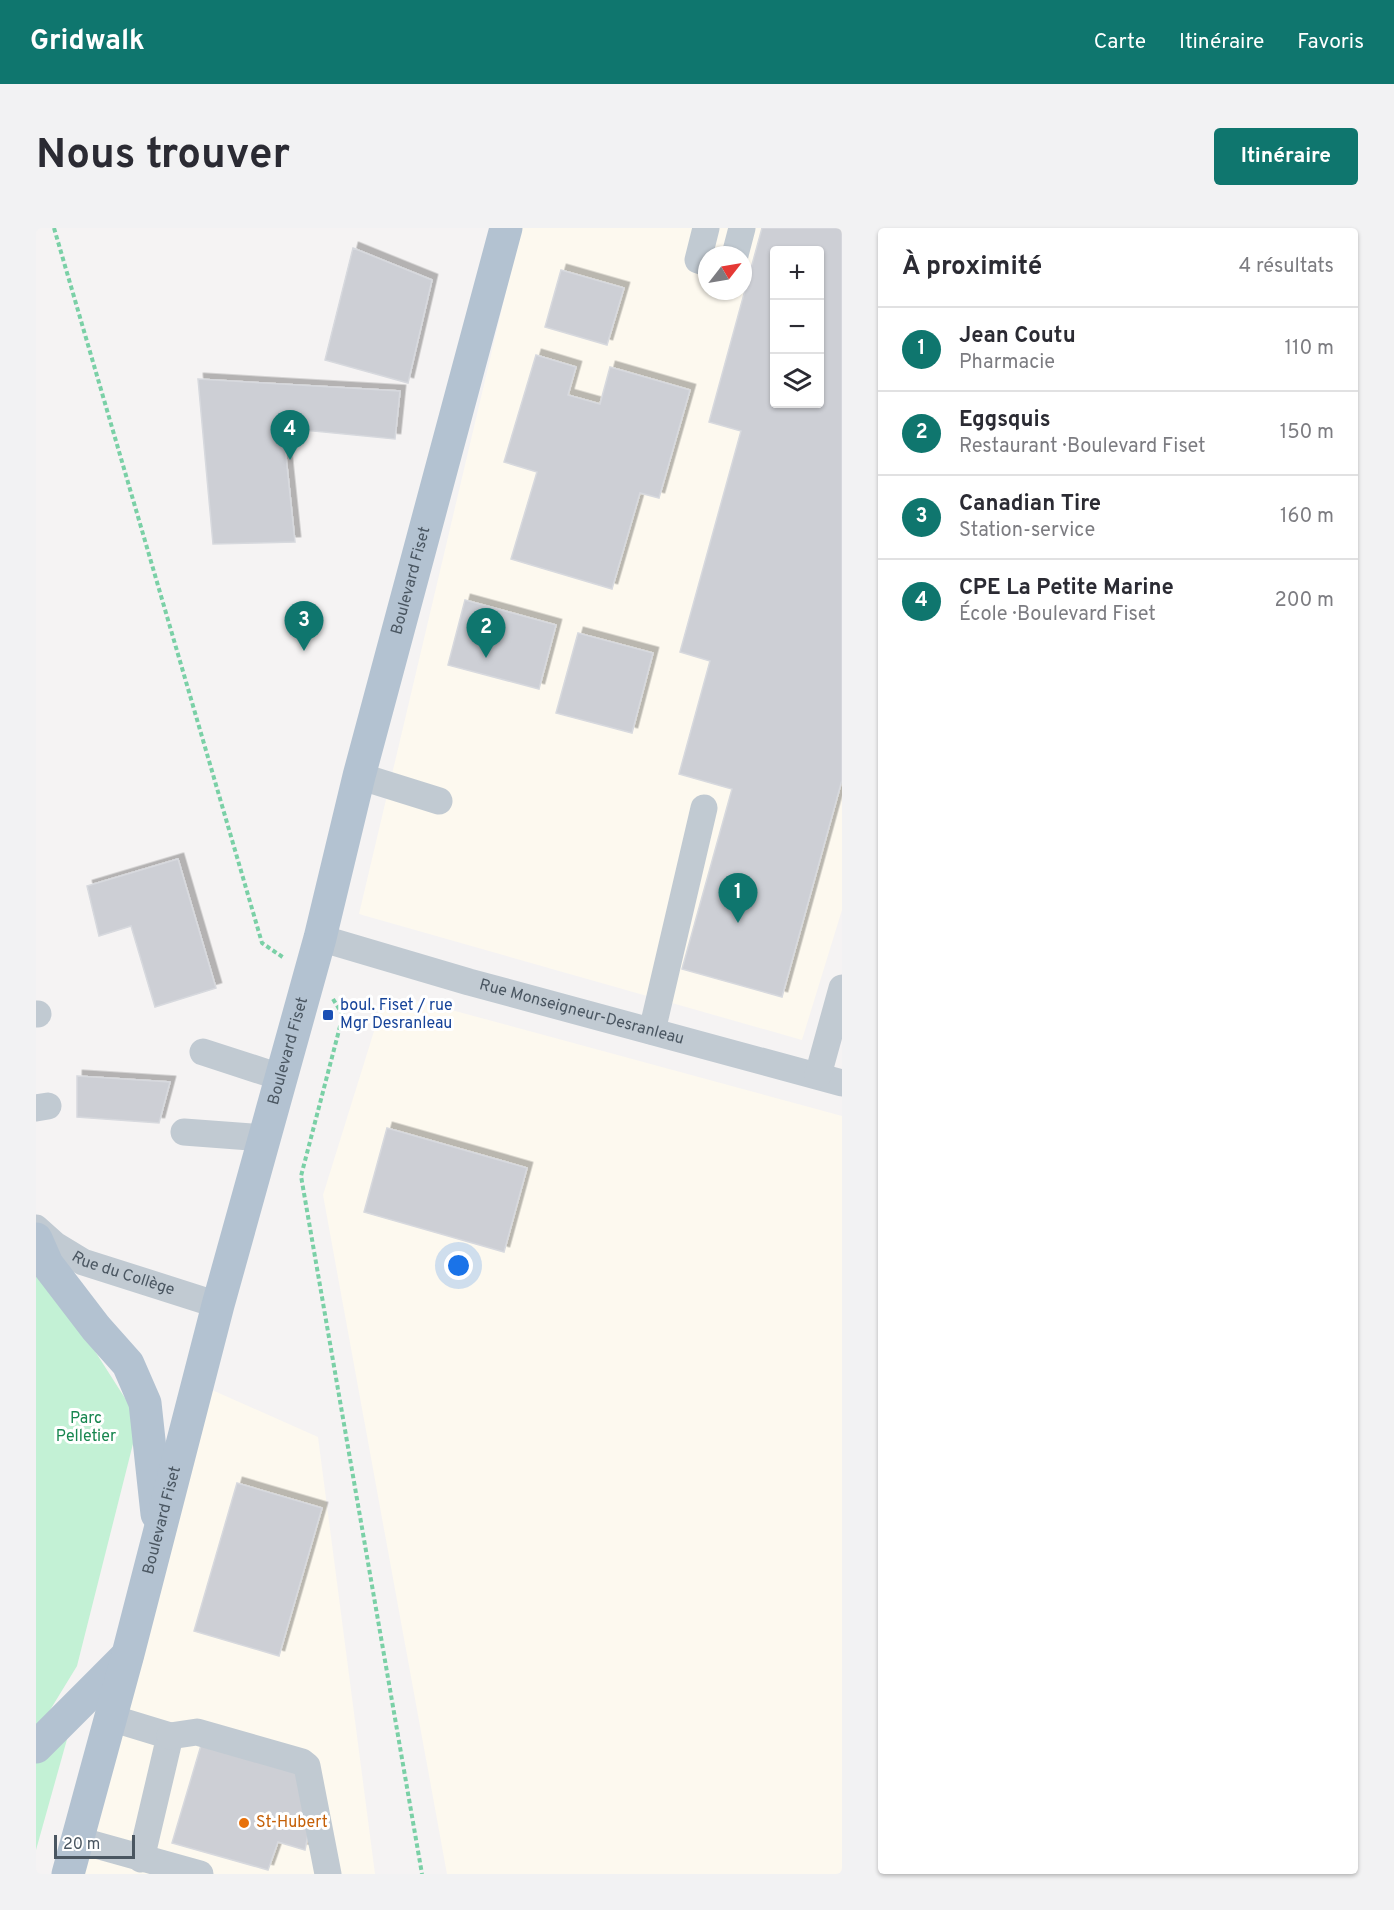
<!DOCTYPE html>
<html lang="fr">
<meta charset="utf-8">
<style>
:root{--surface:#fff;--page:#f2f2f3;--text:#2b2b33;--muted:#7c7c81;--line:#e1e1e2;--accent:#0f766e}
body{margin:0;font-family:Overpass,sans-serif;background:var(--page);color:var(--text)}
.controls{position:absolute;right:18px;top:18px;display:grid;overflow:hidden;border-radius:6px;box-shadow:0 2px 4px #0004}
.controls button{width:54px;height:54px;display:grid;place-items:center;padding:0;border:0;border-bottom:2px solid var(--line);background:var(--surface);color:var(--text);font:30px sans-serif}
.compass{position:absolute;left:662px;top:18px;width:54px;height:54px;border-radius:50%;background:var(--surface);box-shadow:0 2px 4px #0004;rotate:59deg}
.scale{position:absolute;left:18px;bottom:15px;width:81px;box-sizing:border-box;padding-left:6px;border:3px solid #4a5661;border-top:0;font-size:16px;line-height:21px;white-space:nowrap;color:#4a5661;-webkit-text-stroke:4px #fff;paint-order:stroke}
.you{position:absolute;left:423px;top:1038px;width:21px;height:21px;margin:-15px;border:4px solid #fff;border-radius:50%;background:#1a73e8;box-shadow:0 0 0 9px #1a73e833}
.badge{display:grid;place-items:center;width:39px;height:39px;border-radius:50%;background:var(--accent);color:#fff;font-size:20px;font-weight:700}
.pin{position:absolute;translate:-50% -50px;filter:drop-shadow(0 2px 3px #0008)}
.pin::after{content:'';position:absolute;top:32px;width:21px;height:18px;background:inherit;clip-path:polygon(0 0,100% 0,50% 100%)}
.list{margin:0;padding:0;list-style:none}
h2{display:flex;justify-content:space-between;align-items:center;height:78px;margin:0;padding:0 24px;font-size:26px}
h2 small{font-size:20px;font-weight:400;color:var(--muted)}
.list li{display:grid;grid-template-columns:39px 1fr auto;gap:18px;align-items:center;box-sizing:border-box;height:84px;padding:0 24px;border-top:2px solid var(--line)}
.list b{display:block;font-size:22px;white-space:nowrap}
.list p{margin:0;font-size:20px;white-space:nowrap;color:var(--muted)}
.list em{font-size:20px;font-style:normal;color:var(--muted)}
.icon{flex:none;width:33px;height:33px;fill:none;stroke:currentColor;stroke-width:2;stroke-linecap:round;stroke-linejoin:round}
.map{position:relative;flex:none;width:806px;height:1646px;overflow:hidden;border-radius:6px}
header{display:flex;align-items:center;gap:36px;box-sizing:border-box;height:84px;padding:0 30px;background:var(--accent);color:#fff}
header strong{font-size:28px}
nav{display:flex;gap:33px;margin-inline-start:auto;font-size:21px}
.intro{display:flex;align-items:center;justify-content:space-between;box-sizing:border-box;height:144px;padding:0 36px}
h1{margin:0;font-size:42px}
.button{padding:15px 27px;border-radius:6px;background:var(--accent);color:#fff;font-size:21px;font-weight:700}
main{display:flex;gap:36px;padding:0 36px}
aside{flex:1;background:var(--surface);border-radius:6px;box-shadow:0 2px 4px #0004}
.map>svg:first-child{display:block}
.commercial{fill:#fdf9ef;fill-rule:evenodd}
.green{fill:#c3f1d5}
.building{fill:#cdcfd5;stroke:#d7d9de;stroke-width:1.5;fill-rule:evenodd;filter:url(#shadow)}
.lines{fill:none;stroke-linecap:round;stroke-linejoin:round}
.path{stroke:#7ad0a6;stroke-width:4;stroke-dasharray:4.5 3;stroke-linecap:butt}
.minor{stroke:#c1cad2;stroke-width:27}
.major{stroke:#b3c2d1;stroke-width:33}
.transit-dot{fill:#1a4fb4;stroke:#fff;stroke-width:2}
.food-dot{fill:#e8710a;stroke:#fff;stroke-width:2}
.labels{text-anchor:middle;dominant-baseline:central;stroke-width:6;stroke-linejoin:round;paint-order:stroke}
.street-label{font-size:16px;fill:#4a5661;stroke:#fff}
.transit-label{font-size:16px;fill:#164399;stroke:#fff;text-anchor:start}
.park-label{font-size:16px;fill:#17864f;stroke:#fff}
.food-label{font-size:16px;fill:#c56008;stroke:#fff;text-anchor:start}
</style>
<header>
<strong>Gridwalk</strong>
<nav><a>Carte</a><a>Itinéraire</a><a>Favoris</a></nav>
</header>
<div class="intro"><h1>Nous trouver</h1><a class="button">Itinéraire</a></div>
<main>
<div class="map">
<svg width="806" height="1646" viewBox="0 0 806 1646">
<defs>
<filter id="shadow"><feDropShadow dx="5.5" dy="-5.5" stdDeviation="0" flood-color="#0004"/></filter>
</defs>
<rect width="100%" height="100%" fill="#f5f3f3"/>
<path class="commercial" d="M485,0h321v682l-40,130 -443,-126zM738,22h46v154h-46zM671,27h36v36h-36z
M375,771l431,117v758h-395l-124,-679 57,-183z
M176,1162l106,47 57,437h-292z"/>
<path class="green" d="M0,1031l103,161 -62,246 -41,67z
M35,1497l-35,125v-95z"/>
<path class="building" d="M726,0h80v552l-60,217 -100,-28 50,-180 -53,-15 31,-113 -30,-9 61,-221 -32,-9zM738,22h46v154h-46z
M317,20l79,32 -24,103 -83,-23z
M525,42l63,18 -17,57 -62,-18z
M500,127l40,12 -8,28 32,9 10,-37 80,23 -31,108 -19,-5 -28,96 -101,-30 26,-87 -33,-10z
M162,151l202,12 -5,48 -112,-11 12,114 -82,2z
M429,372l91,25 -17,64 -91,-24z
M542,405l75,20 -21,80 -76,-20z
M142,631l38,129 -61,19 -24,-81 -32,10 -12,-50z
M41,848l93,6 -11,41 -82,-6z
M351,900l140,40 -23,84 -140,-40z
M201,1255l85,25 -43,148 -85,-25z
M166,1514l97,26 15,36 -9,46 -27,-8 -10,28 -96,-27z"/>
<g class="lines">
<path class="path" d="M18,0l208,715 22,15
M297,771l10,16 -42,161 121,698"/>
<g class="minor">
<path d="M670,0l-8,32 9,3"/>
<path d="M699,27l7,-27"/>
<path d="M323,548l80,25"/>
<path id="s1" d="M284,710l149,44 373,101"/>
<path d="M0,786h2"/>
<path d="M616,803l52,-223"/>
<path d="M167,824l77,25"/>
<path d="M782,847l24,-87"/>
<path d="M0,880l12,-2"/>
<path d="M148,904l80,6"/>
<path id="s2" d="M0,1000l19,17 28,17 135,43"/>
<path d="M75,1490l59,18 -29,123"/>
<path d="M134,1508l27,-4 105,30 5,4 21,108"/>
<path d="M42,1612l122,34"/>
</g>
<g class="major">
<path d="M0,1011l11,25 49,64 32,36 17,39 12,111"/>
<path d="M0,1519l91,-91"/>
<path id="s3" d="M32,1646l60,-220 90,-349 102,-367 39,-162 147,-548"/>
</g>
</g>
<rect class="transit-dot" x="286" y="781" width="12" height="12" rx="3"/>
<circle class="food-dot" cx="208" cy="1595" r="6"/>
<g class="labels">
<g class="street-label">
<text stroke="none"><textPath href="#s3" startOffset="1338">Boulevard Fiset</textPath></text>
<text stroke="none"><textPath href="#s1" startOffset="272">Rue Monseigneur-Desranleau</textPath></text>
<text stroke="none"><textPath href="#s3" startOffset="852">Boulevard Fiset</textPath></text>
<text stroke="none"><textPath href="#s2" startOffset="100">Rue du Collège</textPath></text>
<text stroke="none"><textPath href="#s3" startOffset="366">Boulevard Fiset</textPath></text>
</g>
<g class="transit-label">
<text x="304" y="778">boul. Fiset / rue<tspan x="304" dy="18">Mgr Desranleau</tspan></text>
</g>
<g class="park-label">
<text x="50" y="1191">Parc<tspan x="50" dy="18">Pelletier</tspan></text>
</g>
<g class="food-label">
<text x="220" y="1595">St-Hubert</text>
</g>
</g>
</svg>
<div class="controls">
<button>+</button>
<button>−</button>
<button><svg class="icon" aria-label="layers" viewBox="0 0 24 24"><path d="M12 4l9 5-9 5-9-5zM3 14l9 5 9-5"/></svg></button>
</div>
<svg class="compass" viewBox="-18 -18 36 36"><path d="M0-13l5 13h-10z" fill="#e53935"/><path d="M0 13l5-13h-10z" fill="#7c7c81"/></svg>
<div class="scale">20 m</div>
<div class="you"></div>
<div class="pin badge" style="left:702px;top:695px">1</div>
<div class="pin badge" style="left:450px;top:430px">2</div>
<div class="pin badge" style="left:268px;top:423px">3</div>
<div class="pin badge" style="left:254px;top:232px">4</div>
</div>
<aside>
<h2>À proximité<small>4 résultats</small></h2>
<ul class="list">
<li><span class="badge">1</span><div><b>Jean Coutu</b><p>Pharmacie</p></div><em>110 m</em></li>
<li><span class="badge">2</span><div><b>Eggsquis</b><p>Restaurant · Boulevard Fiset</p></div><em>150 m</em></li>
<li><span class="badge">3</span><div><b>Canadian Tire</b><p>Station-service</p></div><em>160 m</em></li>
<li><span class="badge">4</span><div><b>CPE La Petite Marine</b><p>École · Boulevard Fiset</p></div><em>200 m</em></li>
</ul>
</aside>
</main>
